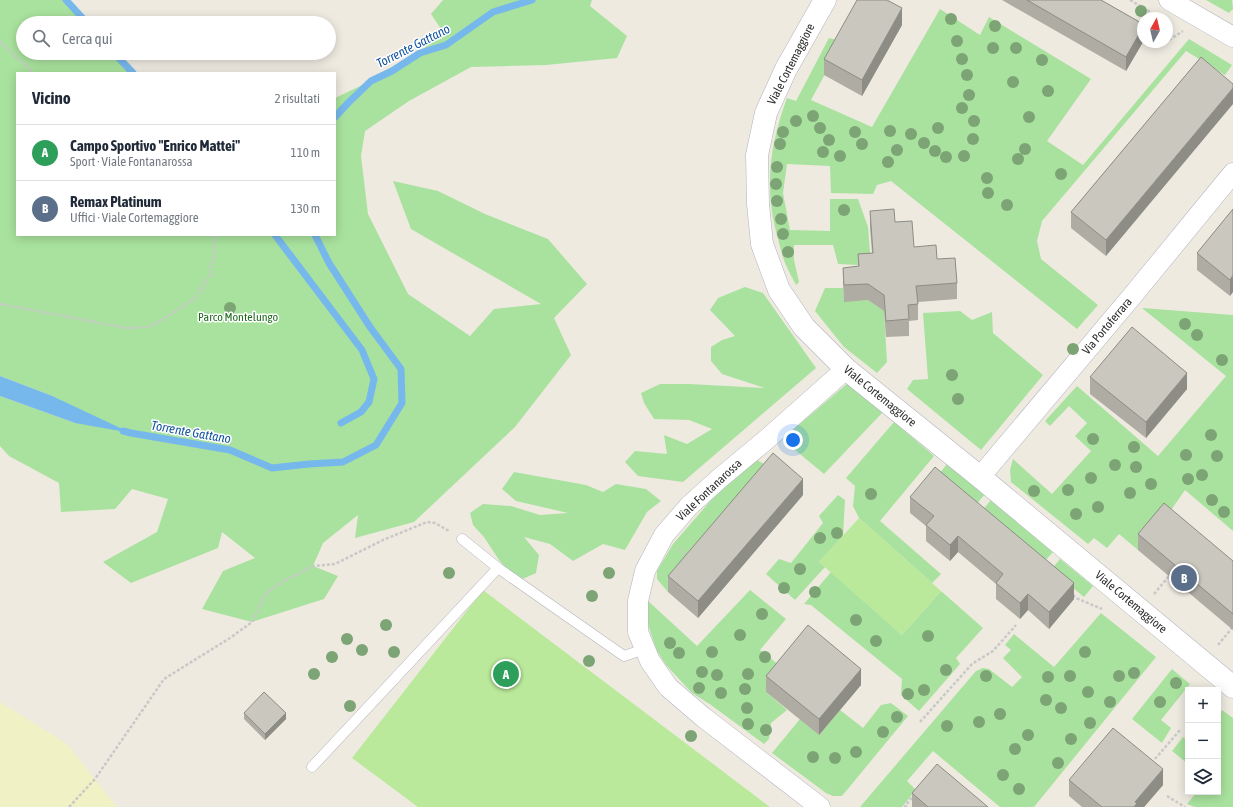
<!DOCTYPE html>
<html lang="it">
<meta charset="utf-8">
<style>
:root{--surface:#fff;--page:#f6f6f7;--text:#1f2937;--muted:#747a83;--line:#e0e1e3;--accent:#4547f5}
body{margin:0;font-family:"Asap Condensed",sans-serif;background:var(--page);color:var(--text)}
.controls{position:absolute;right:12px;bottom:12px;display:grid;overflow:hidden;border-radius:0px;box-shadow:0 2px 10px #0003}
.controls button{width:36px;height:36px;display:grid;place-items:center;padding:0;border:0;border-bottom:1px solid var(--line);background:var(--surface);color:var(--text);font:20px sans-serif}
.compass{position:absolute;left:1137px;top:12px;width:36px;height:36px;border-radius:50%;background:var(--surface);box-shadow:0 2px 10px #0003;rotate:8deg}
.you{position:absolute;left:793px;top:440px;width:14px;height:14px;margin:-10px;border:3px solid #fff;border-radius:50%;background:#1a73e8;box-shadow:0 0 0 6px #1a73e833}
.badge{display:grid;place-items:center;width:26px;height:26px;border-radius:50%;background:var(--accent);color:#fff;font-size:13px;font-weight:700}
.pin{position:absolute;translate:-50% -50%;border:2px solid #fff;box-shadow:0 1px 4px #0006}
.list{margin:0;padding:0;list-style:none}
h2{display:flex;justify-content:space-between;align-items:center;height:52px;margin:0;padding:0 16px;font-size:17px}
h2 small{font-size:13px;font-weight:400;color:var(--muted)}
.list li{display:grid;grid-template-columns:26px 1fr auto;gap:12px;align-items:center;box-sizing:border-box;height:56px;padding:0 16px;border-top:1px solid var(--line)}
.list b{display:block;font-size:15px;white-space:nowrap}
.list p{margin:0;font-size:13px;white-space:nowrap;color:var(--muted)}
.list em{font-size:13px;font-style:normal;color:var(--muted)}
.icon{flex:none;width:22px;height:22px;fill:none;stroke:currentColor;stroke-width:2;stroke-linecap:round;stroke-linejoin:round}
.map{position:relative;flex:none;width:1233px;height:807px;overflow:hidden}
.search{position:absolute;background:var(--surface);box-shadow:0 2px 10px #0003;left:16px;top:16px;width:320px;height:44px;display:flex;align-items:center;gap:10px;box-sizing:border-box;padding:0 14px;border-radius:22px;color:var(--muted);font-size:15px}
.panel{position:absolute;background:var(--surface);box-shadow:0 2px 10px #0003;left:16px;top:72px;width:320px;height:164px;border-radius:0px}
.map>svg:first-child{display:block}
.green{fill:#a9e29e}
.sand{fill:#f0f1c5}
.pitch{fill:#bae99b}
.water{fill:#77b8ec}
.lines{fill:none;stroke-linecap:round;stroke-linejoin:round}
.stream{stroke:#77b8ec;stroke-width:7}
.service-casing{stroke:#b3b3c0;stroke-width:11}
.minor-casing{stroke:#b3b3c0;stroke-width:21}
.tertiary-casing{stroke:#b3b3c0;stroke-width:23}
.path{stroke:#c8c8c8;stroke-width:2.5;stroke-dasharray:3 2;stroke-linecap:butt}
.service{stroke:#fff;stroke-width:10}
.minor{stroke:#fff;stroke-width:20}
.tertiary{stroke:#fff;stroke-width:22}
.tree{fill:#7ca475}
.wall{fill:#aeaca3}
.shaded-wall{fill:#8d8c85}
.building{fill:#cac8be;stroke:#8d8c85}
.labels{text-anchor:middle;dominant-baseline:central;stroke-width:3;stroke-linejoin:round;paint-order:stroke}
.street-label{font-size:12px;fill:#2d2d2d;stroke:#fff}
.park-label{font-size:12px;fill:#1f6a1d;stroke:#fff}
.water-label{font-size:13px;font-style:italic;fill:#11549d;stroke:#fff}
</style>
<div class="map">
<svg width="1233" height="807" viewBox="0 0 1233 807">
<rect width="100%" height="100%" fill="#eeeae0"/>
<path class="green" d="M0,0h66l21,23h-64v30h91l19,20h-116v162h318v-137l57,-27 28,-18 21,-24 -10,-15 12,-14h149l-2,6 37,30 -10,22 -71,7 -75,2 -62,34 -44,30 -4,25 7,58 40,80 62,42 24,-27 47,-5 -130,-75 -18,-48 45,10 47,23 63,25 39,45 -33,34 17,37 -56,72 -101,95 -59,16 3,-23 -35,28 -10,23 25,10 -14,23 -72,23 -50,-13 21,-38 32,-13 -33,-26 -4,16 -87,35 -28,-21 54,-30 11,-33 -36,-10 -17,20 -54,3 -2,-29 -50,-27 -9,-10v-50l75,27 -25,-28 -50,-19z
M1206,0h26l1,9 -4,4z
M940,9l40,26 9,-18 102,62 -44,62 36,24 106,-126 43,26 -7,10 -39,-24 -144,170 -5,20 4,18 57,46 -21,24 -186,-148 -14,4 -4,9 -42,-1 -1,-27 -43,-2 -4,29 7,37 40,1v-32h28l10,28 3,37 -12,1 -21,-1 -5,-19h-39v15l5,22 -3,3c-4,-8 -8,-15 -11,-22 -3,-8 -5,-16 -7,-24 -14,-50 -9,-92 9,-141l9,3 33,-63 14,3 -32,59 61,27z
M745,287l18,6 53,75 -133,114 -45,-6 -13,-14 10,-11 32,3 -3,-19 23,9 25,-15 -23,-9 -35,-1 -10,-16 -3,-10 19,-9h29l76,4 -43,-14 -11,-13v-14l11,-7 13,-4 -25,-26 8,-12z
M825,288h18l1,13 24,-1 16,11 3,51 -10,11 -33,-26 -29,-36z
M1142,308l91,7v216l-48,-41 -21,30 -26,30 -19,-16 -12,14 -13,-10 -6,6 -77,-62 -1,-12 3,-11 39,35 39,-43 -16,-15 12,-13 -18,-17 -19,20 -5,-5 32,-35 81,70 68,-80z
M960,311l12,9 20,-8 1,21 50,42 -62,75 -74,-61 6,-9 15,-1 -5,-66z
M848,383l35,29 -59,62 -42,-35z
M894,422l40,34 -54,65 61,53 -9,9 -73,-65 -6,-12 2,-20 -9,-8z
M755,459l18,10 -105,123 -11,-13v-8l16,-27 53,-61z
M948,463l37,31 -10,12 -37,-31z
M514,472l72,13 17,7 13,-8 30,5 15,12 -14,11 -22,38 -22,-6 -30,17 -23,-17 -26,-7 15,18 -3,18 -18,8 -19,-21 -15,-23 -11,-12 -3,-12 13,-9 28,2 29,9 28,-2 -52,-12 -14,-12z
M838,495l7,5 -2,36 -24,26 6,5 -30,33 -29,-26 13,-15 12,4 32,-40 -4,-7z
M991,500l62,52 -10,11 -62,-51z
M1060,559l33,27 -9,11 -33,-27z
M831,572l71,63 39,-44 42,37 -27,30 4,6 -41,47 -18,-16 1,-16 -91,-74 -7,-1z
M750,590l36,29 -26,31 25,20 -19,22 21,18 -16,13 -2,16 -5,5 -53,-39 -19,-12 -26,-28 -9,-14 -6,-17 -5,-17 1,-17 50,46z
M1101,613l55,44 -122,150h-34l-67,-56 -26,30 9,9 -14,17h-42l116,-136 7,-3 6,1 23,18 10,-10 -19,-19 8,-8 -6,-5 9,-11 40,33z
M1172,669l18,15 -29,36 10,8 -9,15 -30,-24z
M891,703l17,13 -66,80h-9l-7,-3 -54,-40 28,-34 19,16 21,-25 23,18 18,-23z
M1222,710l11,8v89h-38l-8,-3 10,-12h21v-77z
M1183,737l5,4v23l-16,-13z"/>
<path class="sand" d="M0,702l67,42 50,63h-117z"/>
<path class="pitch" d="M859,518l82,73 -39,44 -83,-73z
M483,590l287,217h-352l-66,-49z"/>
<path class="water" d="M0,376l50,19 81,38 -56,-10 -75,-27z"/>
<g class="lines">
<path class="stream" d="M66,0l21,23
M114,53l19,20
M335,117l14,-15 22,-21 21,-10 28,-18 26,-8 47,-33 39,-12
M275,235l87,115 12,29 -5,23 -8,10 -20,11
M123,431l8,2 99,17 42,18 37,-4 34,-2 33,-17 26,-42 -1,-34 -31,-42 -41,-64 -14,-28"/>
<defs>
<path id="service" d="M462,539l36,29 126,88 21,-7
M312,767l186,-199"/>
<path id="minor" d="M1169,0l64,37
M980,477l153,-182 100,-122
M820,807l-117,-90 -35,-30 -18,-26 -12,-29v-31l7,-30 19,-36 25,-29 31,-28 47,-39 79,-70"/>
<path id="tertiary" d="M825,0l-39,69 -20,44 -9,42 1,49 4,40 17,46 25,37 42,42 134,108 253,210"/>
</defs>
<use href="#service" class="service-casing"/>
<use href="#minor" class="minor-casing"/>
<use href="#tertiary" class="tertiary-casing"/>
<path class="path" d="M1130,0l22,13
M1169,40l14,-9
M0,42l34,31
M0,304l126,24 23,-1 18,-10 28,-19 15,-23 5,-25 -1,-15
M679,549l9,7
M1154,594l15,-18
M1073,595l3,3 26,11
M1218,645l14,-17
M920,722l52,-58 21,-13 23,-26
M1155,759l25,-29
M1167,796l18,11
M69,807l26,-28 69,-100 66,-41 22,-16 14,-29 16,-11 31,-16 22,-2 48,-24 44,-18 8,1 14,8
M907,807l-2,-1 9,-11"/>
<use href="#service" class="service"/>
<use href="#minor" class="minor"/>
<use href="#tertiary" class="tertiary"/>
</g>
<g class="tree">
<circle cx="1141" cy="11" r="6"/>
<circle cx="951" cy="19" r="6"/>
<circle cx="995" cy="26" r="6"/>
<circle cx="957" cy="41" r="6"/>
<circle cx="993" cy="48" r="6"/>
<circle cx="1016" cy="48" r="6"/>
<circle cx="962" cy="59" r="6"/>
<circle cx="1042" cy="60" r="6"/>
<circle cx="967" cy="75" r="6"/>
<circle cx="1013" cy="82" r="6"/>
<circle cx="1048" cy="91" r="6"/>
<circle cx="969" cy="95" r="6"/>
<circle cx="962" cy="108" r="6"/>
<circle cx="813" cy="116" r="6"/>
<circle cx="1029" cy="117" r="6"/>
<circle cx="796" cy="121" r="6"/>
<circle cx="974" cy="121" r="6"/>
<circle cx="820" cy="128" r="6"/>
<circle cx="938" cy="128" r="6"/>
<circle cx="890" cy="131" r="6"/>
<circle cx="783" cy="132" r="6"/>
<circle cx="855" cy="132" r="6"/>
<circle cx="911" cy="134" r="6"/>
<circle cx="973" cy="139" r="6"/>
<circle cx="829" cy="140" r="6"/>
<circle cx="924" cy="143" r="6"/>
<circle cx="780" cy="144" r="6"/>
<circle cx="862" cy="144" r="6"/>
<circle cx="1025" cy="149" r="6"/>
<circle cx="897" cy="150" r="6"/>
<circle cx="935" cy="151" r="6"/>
<circle cx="823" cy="152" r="6"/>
<circle cx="840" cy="156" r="6"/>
<circle cx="964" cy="156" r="6"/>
<circle cx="946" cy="157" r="6"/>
<circle cx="1018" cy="159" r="6"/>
<circle cx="888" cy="162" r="6"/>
<circle cx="777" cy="167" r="6"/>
<circle cx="1061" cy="174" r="6"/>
<circle cx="987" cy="178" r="6"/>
<circle cx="776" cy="184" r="6"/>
<circle cx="988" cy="193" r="6"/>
<circle cx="777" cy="201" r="6"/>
<circle cx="1007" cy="205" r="6"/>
<circle cx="844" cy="210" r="6"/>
<circle cx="781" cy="219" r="6"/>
<circle cx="783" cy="234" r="6"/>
<circle cx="788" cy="252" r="6"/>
<circle cx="230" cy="308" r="6"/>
<circle cx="1185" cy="324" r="6"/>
<circle cx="1197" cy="335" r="6"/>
<circle cx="1073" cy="349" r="6"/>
<circle cx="1222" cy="360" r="6"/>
<circle cx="952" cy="375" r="6"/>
<circle cx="958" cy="399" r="6"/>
<circle cx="1211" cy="435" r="6"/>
<circle cx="1093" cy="439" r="6"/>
<circle cx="1134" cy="447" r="6"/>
<circle cx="1186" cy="455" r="6"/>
<circle cx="1217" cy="456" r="6"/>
<circle cx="1115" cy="465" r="6"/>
<circle cx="1136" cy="467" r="6"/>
<circle cx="1202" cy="475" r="6"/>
<circle cx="1091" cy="478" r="6"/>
<circle cx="1188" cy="479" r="6"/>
<circle cx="1151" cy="484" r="6"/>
<circle cx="1068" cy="490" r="6"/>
<circle cx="1034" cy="491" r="6"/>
<circle cx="1130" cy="493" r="6"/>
<circle cx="871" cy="494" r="6"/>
<circle cx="1212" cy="500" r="6"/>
<circle cx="1098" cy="507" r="6"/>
<circle cx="1224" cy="512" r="6"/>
<circle cx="1076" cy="514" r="6"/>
<circle cx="837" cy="533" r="6"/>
<circle cx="820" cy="538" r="6"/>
<circle cx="800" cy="569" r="6"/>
<circle cx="449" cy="573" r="6"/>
<circle cx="609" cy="573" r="6"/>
<circle cx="784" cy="588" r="6"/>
<circle cx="815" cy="592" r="6"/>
<circle cx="592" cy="596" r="6"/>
<circle cx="762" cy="614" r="6"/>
<circle cx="856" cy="620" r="6"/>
<circle cx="386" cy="625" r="6"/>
<circle cx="740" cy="635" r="6"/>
<circle cx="928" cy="636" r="6"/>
<circle cx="347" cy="639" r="6"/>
<circle cx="876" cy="641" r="6"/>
<circle cx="670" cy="643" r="6"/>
<circle cx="362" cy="650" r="6"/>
<circle cx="394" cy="652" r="6"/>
<circle cx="712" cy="652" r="6"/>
<circle cx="1085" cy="652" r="6"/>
<circle cx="679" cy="653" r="6"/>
<circle cx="332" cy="657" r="6"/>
<circle cx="765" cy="657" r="6"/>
<circle cx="589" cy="661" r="6"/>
<circle cx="946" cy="670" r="6"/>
<circle cx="702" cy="672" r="6"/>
<circle cx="1134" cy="673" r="6"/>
<circle cx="314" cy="674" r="6"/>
<circle cx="748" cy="674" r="6"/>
<circle cx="717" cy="675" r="6"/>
<circle cx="986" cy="676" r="6"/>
<circle cx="1070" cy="676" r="6"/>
<circle cx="1119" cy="676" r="6"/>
<circle cx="1048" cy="677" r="6"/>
<circle cx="1176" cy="683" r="6"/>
<circle cx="699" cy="688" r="6"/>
<circle cx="745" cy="689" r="6"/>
<circle cx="924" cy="690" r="6"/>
<circle cx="1088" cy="692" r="6"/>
<circle cx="721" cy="693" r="6"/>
<circle cx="908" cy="694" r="6"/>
<circle cx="1046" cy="700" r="6"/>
<circle cx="1110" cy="702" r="6"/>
<circle cx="1160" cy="702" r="6"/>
<circle cx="350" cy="706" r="6"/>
<circle cx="747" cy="708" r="6"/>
<circle cx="1061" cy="708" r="6"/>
<circle cx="1000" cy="714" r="6"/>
<circle cx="897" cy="717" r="6"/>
<circle cx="979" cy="722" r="6"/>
<circle cx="1090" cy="723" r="6"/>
<circle cx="748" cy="724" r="6"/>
<circle cx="947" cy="726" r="6"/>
<circle cx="766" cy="730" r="6"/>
<circle cx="883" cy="732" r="6"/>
<circle cx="1028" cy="735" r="6"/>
<circle cx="691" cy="736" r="6"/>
<circle cx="1071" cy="739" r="6"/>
<circle cx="1015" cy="749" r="6"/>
<circle cx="856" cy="752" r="6"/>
<circle cx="813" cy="757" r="6"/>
<circle cx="835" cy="758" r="6"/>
<circle cx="1058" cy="763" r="6"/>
<circle cx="1003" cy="775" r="6"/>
<circle cx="1019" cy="789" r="6"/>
</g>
<path class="wall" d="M1002,0h99l42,24v18l-17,29z
M902,25l-40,71 -38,-21v-16z
M1201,57l-95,199 -35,-28v-16z
M1233,209l-3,87 -33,-26v-17z
M870,211l25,11 19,25 23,12 20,24v16l-39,3v18l-9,1v15l-23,1 -2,-26 -16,-11 -24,2 -1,-18v-16l15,-2v-12l14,-1 -2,-26z
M1090,377l97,12 -41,49 -56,-44z
M803,495l-105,123 -30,-26v-16z
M910,497l164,102 -25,30 -21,-19 -8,9 -24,-20v-15l-38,-32 -8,9 -24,-20v-15l-16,-13z
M1138,534l95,27v69l-95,-80z
M766,676l95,9 -42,50 -53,-43z
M244,713l42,6 -21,21 -21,-21z
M1069,780l94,5 -19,22h-62l-13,-11z
M912,793l76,14h-76z"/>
<path class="shaded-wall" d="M902,8v17l-40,71v-16z
M1143,27v15l-17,29v-14z
M1233,88v16l-127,152v-16z
M1233,275v17l-3,4v-16z
M1187,373v16l-41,49v-16z
M803,479v16l-105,123v-17z
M958,536v16l-8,9v-16z
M1074,583v16l-25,30v-17z
M1028,594v16l-8,9v-16z
M861,669v16l-42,50v-16z
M286,713v6l-21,21v-6z
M1163,769v16l-19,22h-10l1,-5z"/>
<path class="building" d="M857,0h30l15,8 -40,72 -38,-21z
M1027,0h74l42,24v3l-17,30z
M1201,57l32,27v4l-127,152 -35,-28z
M894,209l1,13 17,-1 2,26 22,-2 1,14 18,-1 2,25 -41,3 2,18 -10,1 1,14 -23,2 -2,-26 -16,-11 -24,1 -1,-17 16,-2 -1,-12 15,-1 -3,-42z
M1233,209v66l-3,5 -33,-27z
M1132,327l55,46 -41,49 -56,-45z
M773,453l30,26 -105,122 -30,-25z
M935,467l139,116 -25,29 -21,-18 -8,9 -24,-20 7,-9 -45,-38 -8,9 -24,-20 8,-9 -24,-19z
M1164,503l69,58v53l-95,-80z
M808,625l53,44 -42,50 -53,-43z
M264,692l22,21 -21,21 -21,-21z
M1113,728l50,41 -28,33 2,1 -3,4h-32l-33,-27z
M937,764l51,43h-60l-16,-14z"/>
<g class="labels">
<g class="street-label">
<text transform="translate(791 64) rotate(-63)">Viale Cortemaggiore</text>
<text transform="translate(1107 326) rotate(-50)">Via Portoferrara</text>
<text transform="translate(880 396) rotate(39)">Viale Cortemaggiore</text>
<text transform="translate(709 490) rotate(-43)">Viale Fontanarossa</text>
<text transform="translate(1131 602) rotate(40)">Viale Cortemaggiore</text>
</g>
<g class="park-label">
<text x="238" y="317">Parco Montelungo</text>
</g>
<g class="water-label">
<text transform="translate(413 46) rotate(-27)">Torrente Gattano</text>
<text transform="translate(191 432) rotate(10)">Torrente Gattano</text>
</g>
</g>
</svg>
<div class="controls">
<button>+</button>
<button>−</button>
<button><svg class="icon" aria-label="layers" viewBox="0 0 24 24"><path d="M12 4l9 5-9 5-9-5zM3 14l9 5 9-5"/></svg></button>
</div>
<svg class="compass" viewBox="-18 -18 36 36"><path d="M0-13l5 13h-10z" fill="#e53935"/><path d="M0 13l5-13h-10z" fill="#747a83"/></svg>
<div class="you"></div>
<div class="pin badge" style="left:506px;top:674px;background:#2e9e5b">A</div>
<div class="pin badge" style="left:1184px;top:578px;background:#5c6f8a">B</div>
<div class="search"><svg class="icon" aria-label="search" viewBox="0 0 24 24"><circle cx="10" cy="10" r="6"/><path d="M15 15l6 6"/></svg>Cerca qui</div>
<section class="panel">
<h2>Vicino<small>2 risultati</small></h2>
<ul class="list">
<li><span class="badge" style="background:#2e9e5b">A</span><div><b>Campo Sportivo &quot;Enrico Mattei&quot;</b><p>Sport · Viale Fontanarossa</p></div><em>110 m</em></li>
<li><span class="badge" style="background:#5c6f8a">B</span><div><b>Remax Platinum</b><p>Uffici · Viale Cortemaggiore</p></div><em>130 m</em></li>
</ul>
</section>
</div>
